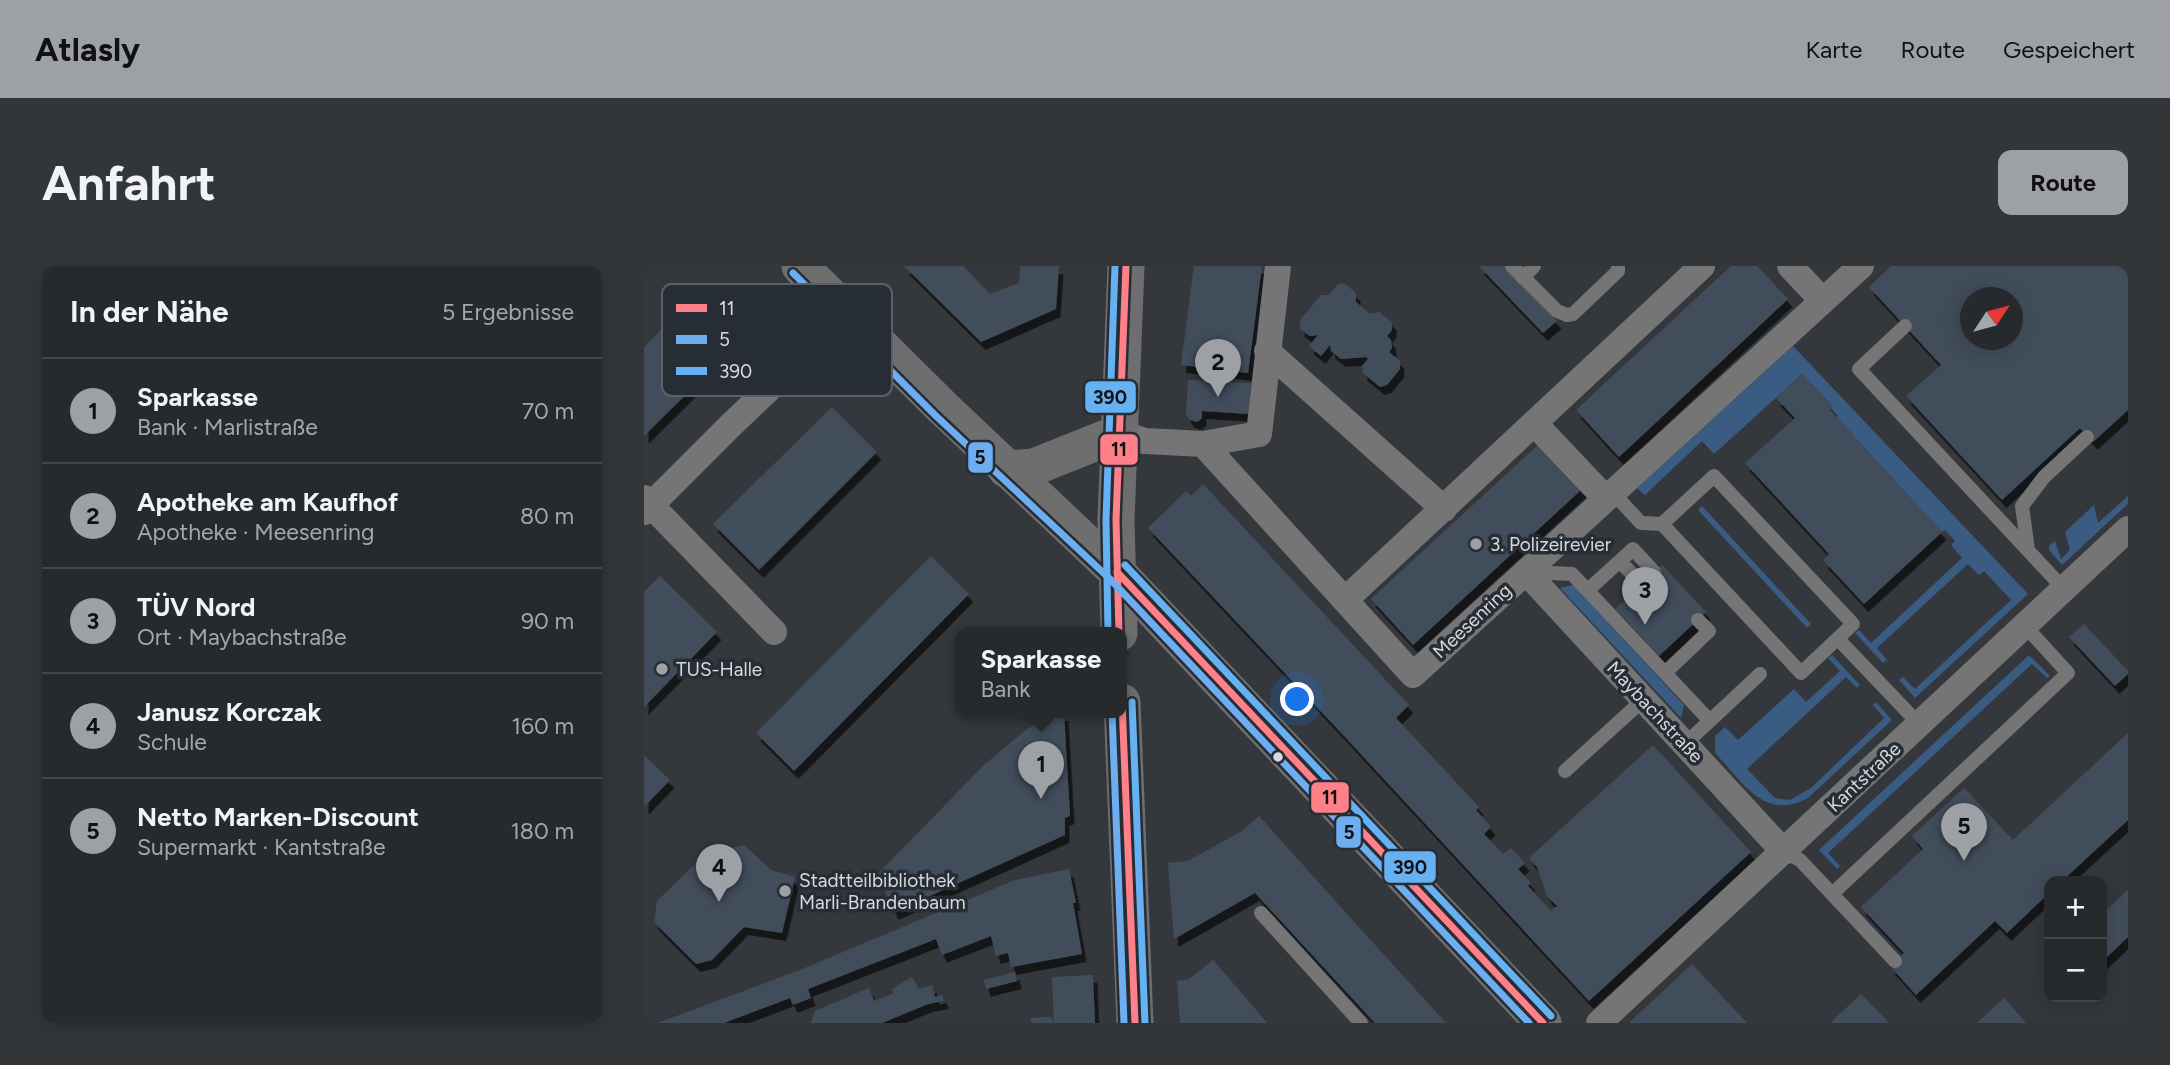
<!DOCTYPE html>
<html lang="de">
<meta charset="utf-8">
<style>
:root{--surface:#272a2d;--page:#333639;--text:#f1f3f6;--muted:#a4a7aa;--line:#434649;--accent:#9da1a6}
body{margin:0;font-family:Figtree,sans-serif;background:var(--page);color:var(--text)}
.controls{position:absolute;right:21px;bottom:21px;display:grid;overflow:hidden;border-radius:14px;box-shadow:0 4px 18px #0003}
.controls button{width:63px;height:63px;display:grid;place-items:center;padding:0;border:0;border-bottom:2px solid var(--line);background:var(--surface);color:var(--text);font:35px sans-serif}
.compass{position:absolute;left:1316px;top:21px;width:63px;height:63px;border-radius:50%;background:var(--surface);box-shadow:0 4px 18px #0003;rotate:54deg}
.you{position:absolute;left:654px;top:434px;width:24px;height:24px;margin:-18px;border:5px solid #fff;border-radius:50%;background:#1a73e8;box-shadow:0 0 0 10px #1a73e833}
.badge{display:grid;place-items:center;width:46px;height:46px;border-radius:50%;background:var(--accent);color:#111;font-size:23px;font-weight:700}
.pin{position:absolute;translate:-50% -58px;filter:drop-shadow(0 2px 4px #0008)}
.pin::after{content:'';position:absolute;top:37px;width:24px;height:21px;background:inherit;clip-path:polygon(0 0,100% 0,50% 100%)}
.popup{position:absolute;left:311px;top:361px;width:172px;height:91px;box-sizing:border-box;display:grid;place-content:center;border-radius:14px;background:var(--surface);filter:drop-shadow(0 2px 5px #0005);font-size:23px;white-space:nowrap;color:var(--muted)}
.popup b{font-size:26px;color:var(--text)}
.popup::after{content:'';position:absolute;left:50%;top:100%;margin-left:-14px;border:14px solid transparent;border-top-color:var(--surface)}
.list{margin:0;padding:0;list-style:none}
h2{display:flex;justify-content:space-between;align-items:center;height:91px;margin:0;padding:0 28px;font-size:30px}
h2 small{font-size:23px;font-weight:400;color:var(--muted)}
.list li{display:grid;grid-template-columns:46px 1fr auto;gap:21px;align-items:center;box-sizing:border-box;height:105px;padding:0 28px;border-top:2px solid var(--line)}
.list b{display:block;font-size:26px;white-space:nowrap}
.list p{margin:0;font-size:23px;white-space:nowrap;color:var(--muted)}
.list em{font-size:23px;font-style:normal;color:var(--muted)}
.map{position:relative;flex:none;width:1484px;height:757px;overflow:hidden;border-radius:14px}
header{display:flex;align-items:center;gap:42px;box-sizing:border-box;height:98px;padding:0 35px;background:var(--accent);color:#111}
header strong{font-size:33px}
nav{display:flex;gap:38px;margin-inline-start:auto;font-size:24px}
.intro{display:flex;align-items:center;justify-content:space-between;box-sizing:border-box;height:168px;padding:0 42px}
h1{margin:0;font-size:49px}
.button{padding:18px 32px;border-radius:14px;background:var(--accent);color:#111;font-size:24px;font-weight:700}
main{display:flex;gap:42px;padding:0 42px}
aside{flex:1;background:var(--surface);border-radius:14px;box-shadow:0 4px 18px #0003}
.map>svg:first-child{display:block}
.green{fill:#3a5b82}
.building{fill:#434e5b;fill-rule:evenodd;filter:url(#shadow)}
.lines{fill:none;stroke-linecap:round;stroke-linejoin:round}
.lane{stroke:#767575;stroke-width:14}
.street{stroke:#767575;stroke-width:26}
.secondary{stroke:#6e6e6f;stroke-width:37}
.bus-1-casing{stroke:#272d34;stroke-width:12}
.bus-2-casing{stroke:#272d34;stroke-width:12}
.bus-3-casing{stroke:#272d34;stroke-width:12}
.bus-1{stroke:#ff8089;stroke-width:7}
.bus-2{stroke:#6dadf0;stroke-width:7}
.bus-3{stroke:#66b1f2;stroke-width:7}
.poi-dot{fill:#9da1a6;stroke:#272d34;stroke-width:2.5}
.bus-dot{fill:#d6dadf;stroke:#272d34;stroke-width:2.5}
.labels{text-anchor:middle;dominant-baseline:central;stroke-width:7;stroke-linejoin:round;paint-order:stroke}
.poi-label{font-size:19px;fill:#d6dadf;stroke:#272d34;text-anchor:start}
.street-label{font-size:19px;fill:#d6dadf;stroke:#272d34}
.key{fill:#272d34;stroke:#5c6167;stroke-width:2}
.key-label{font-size:19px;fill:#d6dadf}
.line-badge{stroke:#272d34;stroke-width:2.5}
.pale-badge-label{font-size:19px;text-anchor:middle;font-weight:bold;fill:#111}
</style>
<header>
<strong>Atlasly</strong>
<nav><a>Karte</a><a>Route</a><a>Gespeichert</a></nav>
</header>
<div class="intro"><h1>Anfahrt</h1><a class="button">Route</a></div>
<main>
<aside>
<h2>In der Nähe<small>5 Ergebnisse</small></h2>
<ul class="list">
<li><span class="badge">1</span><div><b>Sparkasse</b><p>Bank · Marlistraße</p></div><em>70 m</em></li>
<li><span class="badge">2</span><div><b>Apotheke am Kaufhof</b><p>Apotheke · Meesenring</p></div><em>80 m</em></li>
<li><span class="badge">3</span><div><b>TÜV Nord</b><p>Ort · Maybachstraße</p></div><em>90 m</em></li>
<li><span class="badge">4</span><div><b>Janusz Korczak</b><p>Schule</p></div><em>160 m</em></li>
<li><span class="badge">5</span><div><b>Netto Marken-Discount</b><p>Supermarkt · Kantstraße</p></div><em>180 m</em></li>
</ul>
</aside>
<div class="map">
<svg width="1484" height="757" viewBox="0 0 1484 757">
<defs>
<filter id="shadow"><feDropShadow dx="4.5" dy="8" stdDeviation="0" flood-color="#0009"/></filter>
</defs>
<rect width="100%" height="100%" fill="#34383c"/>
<path class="green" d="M1149,80l235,248 -113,104 -16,-18 4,-3 12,12 96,-89 -27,-29 -5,4 -11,-11 -91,84 10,12 -4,3 -28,-30 4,-3 12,13 91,-85 -11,-13 4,-4 -10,-11 -3,2 -112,-122 3,-3 -31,-33 -88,80 -12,-13 -57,54 -8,-7z
M1484,230v8l-66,61 -13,-15v-4l6,-5 6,18 9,-9 -5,-18 29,-27 4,18z
M1058,240l109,118 -4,4 -109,-118z
M929,319l111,120 -3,13 -121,-130z
M1188,389l28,30 -3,3 -11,-11 -99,92 28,29 15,2 21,-12 73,-70 -11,-13 3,-3 16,18 -84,78c-44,24 -65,-16 -93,-45v-17l10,-9 13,13 56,-51 12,13 34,-31 -12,-13z
M1385,389l21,21 -3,2 -15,-14 -204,189 12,13 -3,3 -18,-19z"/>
<path class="building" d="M260,0h59l27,28 29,-11 1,-17h39l-3,43 -75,33z
M550,0h68l-14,107 -67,-8z
M835,0h26l52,55 -14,12z
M1087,0h26l31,33 -169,158 -43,-47z
M1247,0h237v144l-35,32 -13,-14 -78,72 -96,-104 35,-31 -72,-78zM1326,32h42v42h-42z
M64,17l45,45 -109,108v-89z
M694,18h7l11,9v9l14,12 9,-2 13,10v8l-5,6 4,4 1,8 -3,4 11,9v8l-13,16 -7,2 -17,-14 -1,-7 6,-7 -2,-2 -25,2 -10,-8 -1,-6 -9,11 -12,-10 9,-11 -8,1 -10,-7v-9l21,-25h8z
M1158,108l31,34 -3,2 112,122 -78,72 -41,-44 6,-6 -84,-91 50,-45 -19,-20z
M544,114l63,3 -2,31 -47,-3v7l-5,4 -7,-2 -4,-6z
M188,141l45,45 -118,118 -46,-46z
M896,177l42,46 -169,156 -42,-46z
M559,218l206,221 -13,13 83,89 -3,3 15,17 -7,7 19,20 8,-6 14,15 -7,6 13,14 -3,3 23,25 6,-5 -10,-10 -10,-29 -8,-9 124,-113 98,107 -162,149 -244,-264 -197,-209 38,-37 5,5z
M287,290l38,38 -175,177 -38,-38z
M1018,299l44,47 -47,44 -44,-47z
M16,310l57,56 -73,75v-115z
M1440,358l44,47v3l-13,12 -46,-49z
M409,447h11l6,103 -5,2v17l-171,77 -16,-38 106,-109 42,-35z
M1484,467v87l-66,61h-13v12l-42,40 -12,-12 -79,74 -26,-29 14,-13 -43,-46 62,-58 -11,-13 52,-48 49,52z
M0,489l26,25 -26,27z
M615,550l96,107 91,100h-71l-120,-130 -81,46 -6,-76 20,-2 54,-30z
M100,579l27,25 24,7 -13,56 -38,-6 -32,33 -16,4 -42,-42 3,-21 49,-48z
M425,603l7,34h-3l9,51 -71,13 -3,-14 -12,3 -5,-20 -49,19 -6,-16 -128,50 3,9 -18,7 -3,-7 -66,25h-66l142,-53 215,-90z
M1484,624v47l-26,25v-48z
M569,694l27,31 27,32h-87l-3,-42 12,-2z
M1048,698l55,59h-118z
M371,706l2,9 -31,8 -2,-9z
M449,709l2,48h-41l-2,-46z
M268,711l7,12 13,-4 3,12 7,-2 2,6 -16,3 -46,19h-71l4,-12 54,-23 5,13 20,-8 -2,-4z
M1217,728l28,29h-59z
M1360,732l22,25h-49z
M408,751l1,6h-22v-5z"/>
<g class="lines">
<path class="lane" d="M868,0l45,45 10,4 6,-1 45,-43v-5
M879,12l11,-12
M1261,60l-46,43 205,220
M1070,210l139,148 -52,49 -139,-149z
M969,227l28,30 21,1
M1384,284l-6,-44 22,-29 43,-40
M976,295l21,23
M884,306l44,2 138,147
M944,324l45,-41 21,23
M1194,373l82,86
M1021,407l44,-42 -11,-11
M1041,478l75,-70
M921,505l78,-71
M1140,586l16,8 32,34 236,-221 -43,-47
M1188,628l63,67
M617,647l100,110"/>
<path class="street" d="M1146,0l32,34
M623,85l177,158
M890,157l72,76
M475,167l26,8 58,3 56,-10 19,-168
M559,178l210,231 448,-409
M0,232l130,134
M0,246l87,-87 116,-110
M882,306l258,280
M701,334l357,-334
M955,757l529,-494"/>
<path class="secondary" d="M156,0l142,141 175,165 426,451
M362,203l28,-2 85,-34
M475,367l-3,-113 10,-254
M478,436l13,321"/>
<defs>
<path id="bus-1" d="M473,306l426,451
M475,367l-3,-113 10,-254
M478,436l13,321"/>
<path id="bus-2" d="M149,7l142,142 175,164 419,444
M468,447l12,310"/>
<path id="bus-3" d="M481,299l426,451
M464,367l-2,-113 9,-254
M488,436l13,321"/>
</defs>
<use href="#bus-1" class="bus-1-casing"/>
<use href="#bus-2" class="bus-2-casing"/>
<use href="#bus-3" class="bus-3-casing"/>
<use href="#bus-1" class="bus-1"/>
<use href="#bus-2" class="bus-2"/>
<use href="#bus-3" class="bus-3"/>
</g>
<g class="poi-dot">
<circle cx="832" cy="278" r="7"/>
<circle cx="18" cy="403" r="7"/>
<circle cx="141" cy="625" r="7"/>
</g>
<circle class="bus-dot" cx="634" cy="491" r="6"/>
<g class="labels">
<g class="poi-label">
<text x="846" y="278">3. Polizeirevier</text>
<text x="32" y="403">TUS-Halle</text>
<text x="155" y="614">Stadtteilbibliothek<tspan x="155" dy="22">Marli-Brandenbaum</tspan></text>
</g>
<g class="street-label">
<text transform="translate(828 355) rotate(-43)">Meesenring</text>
<text transform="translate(1011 446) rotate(47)">Maybachstraße</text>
<text transform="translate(1220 511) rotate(-43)">Kantstraße</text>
</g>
</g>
<rect x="18" y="18" width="230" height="112" rx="10" class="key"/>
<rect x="32" y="38" width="31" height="8" fill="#ff8089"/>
<rect x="32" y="69" width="31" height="9" fill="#6dadf0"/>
<rect x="32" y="101" width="31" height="8" fill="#66b1f2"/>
<g class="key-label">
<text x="75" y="49">11</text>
<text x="75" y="80">5</text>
<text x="75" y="112">390</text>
</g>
<g class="line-badge">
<rect x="440" y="114" width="53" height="34" rx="7" fill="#66b1f2"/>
<rect x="455" y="167" width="40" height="33" rx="7" fill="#ff8089"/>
<rect x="323" y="175" width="27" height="33" rx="7" fill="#6dadf0"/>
<rect x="666" y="515" width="40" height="33" rx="7" fill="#ff8089"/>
<rect x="691" y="549" width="27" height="34" rx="7" fill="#6dadf0"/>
<rect x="739" y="584" width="54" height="34" rx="7" fill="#66b1f2"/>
</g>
<g class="pale-badge-label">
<text x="466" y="138">390</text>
<text x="475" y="190">11</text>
<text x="336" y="198">5</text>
<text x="686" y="538">11</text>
<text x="705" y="573">5</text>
<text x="766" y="608">390</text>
</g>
</svg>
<div class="controls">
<button>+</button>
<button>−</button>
</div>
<svg class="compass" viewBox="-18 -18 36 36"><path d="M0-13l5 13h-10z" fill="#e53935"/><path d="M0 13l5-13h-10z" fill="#a4a7aa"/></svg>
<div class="you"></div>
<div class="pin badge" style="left:397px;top:533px">1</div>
<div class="popup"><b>Sparkasse</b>Bank</div>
<div class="pin badge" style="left:574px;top:131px">2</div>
<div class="pin badge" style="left:1001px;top:359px">3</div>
<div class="pin badge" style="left:75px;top:636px">4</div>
<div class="pin badge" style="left:1320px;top:595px">5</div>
</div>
</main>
